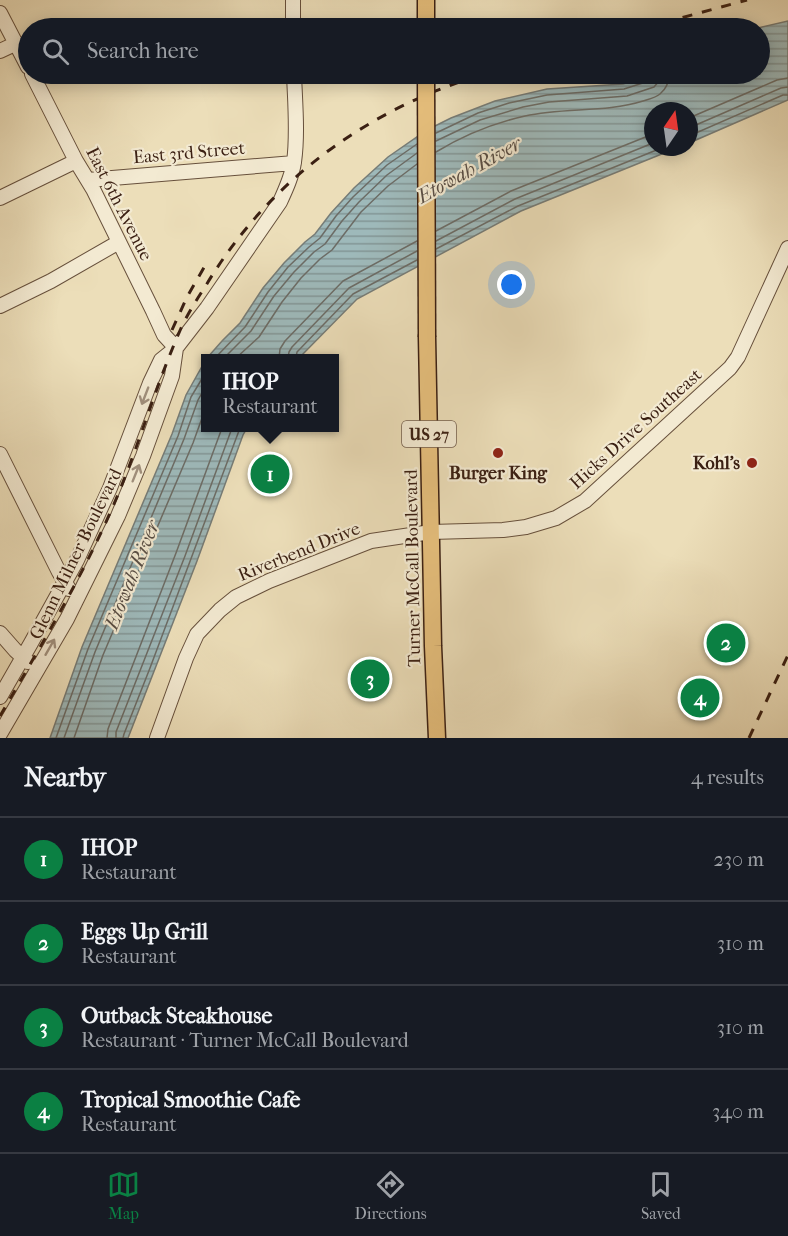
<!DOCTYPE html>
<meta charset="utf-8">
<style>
:root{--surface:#171b24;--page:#242831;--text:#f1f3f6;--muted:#9ea1a6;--line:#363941;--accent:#0b8043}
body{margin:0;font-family:"IM FELL French Canon",serif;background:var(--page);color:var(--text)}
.compass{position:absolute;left:644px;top:102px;width:54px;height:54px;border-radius:50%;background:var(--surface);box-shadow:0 3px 15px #0003;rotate:13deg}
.you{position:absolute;left:512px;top:285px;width:21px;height:21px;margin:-15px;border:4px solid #fff;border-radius:50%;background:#1a73e8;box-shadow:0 0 0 9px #1a73e833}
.badge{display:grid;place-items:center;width:39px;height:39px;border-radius:50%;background:var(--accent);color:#fff;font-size:20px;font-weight:700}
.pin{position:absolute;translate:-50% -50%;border:3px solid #fff;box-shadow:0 2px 6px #0006}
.popup{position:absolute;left:201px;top:354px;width:138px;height:78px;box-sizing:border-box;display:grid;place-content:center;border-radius:0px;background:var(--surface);filter:drop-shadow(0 2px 4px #0005);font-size:20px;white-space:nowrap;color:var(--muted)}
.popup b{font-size:22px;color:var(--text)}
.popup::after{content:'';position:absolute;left:50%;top:100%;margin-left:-12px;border:12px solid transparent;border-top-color:var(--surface)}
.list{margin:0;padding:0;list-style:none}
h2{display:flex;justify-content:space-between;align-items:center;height:78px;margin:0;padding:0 24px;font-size:26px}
h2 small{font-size:20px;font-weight:400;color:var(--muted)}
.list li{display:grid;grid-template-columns:39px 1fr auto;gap:18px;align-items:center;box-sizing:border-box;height:84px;padding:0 24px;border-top:2px solid var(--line)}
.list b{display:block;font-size:22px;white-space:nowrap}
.list p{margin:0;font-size:20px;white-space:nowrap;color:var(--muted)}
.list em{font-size:20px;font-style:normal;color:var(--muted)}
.icon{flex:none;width:33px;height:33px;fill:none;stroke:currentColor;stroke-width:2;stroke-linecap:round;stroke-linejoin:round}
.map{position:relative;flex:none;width:788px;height:738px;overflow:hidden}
.search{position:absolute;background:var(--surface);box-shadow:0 3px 15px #0003;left:18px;right:18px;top:18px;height:66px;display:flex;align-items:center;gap:15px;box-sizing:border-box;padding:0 21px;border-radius:33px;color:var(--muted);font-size:22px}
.sheet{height:414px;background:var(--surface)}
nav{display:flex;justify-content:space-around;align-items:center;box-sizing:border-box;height:84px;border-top:2px solid var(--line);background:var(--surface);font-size:16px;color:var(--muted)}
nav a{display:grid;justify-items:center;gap:3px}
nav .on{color:var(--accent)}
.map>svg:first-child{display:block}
.water{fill:url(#water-rules);stroke:#767c77;stroke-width:1.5}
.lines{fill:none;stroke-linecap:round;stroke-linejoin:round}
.shore{stroke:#6c6c66;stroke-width:1.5}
.minor-casing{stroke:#67503c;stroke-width:16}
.major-casing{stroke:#3b2013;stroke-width:19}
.minor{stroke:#f3ead2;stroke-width:14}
.major{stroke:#e6bf7c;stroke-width:16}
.rail{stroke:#3b2013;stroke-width:3;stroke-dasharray:10 10;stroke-linecap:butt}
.major-bridge-casing{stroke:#3b2013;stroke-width:19;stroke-linecap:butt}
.major-bridge{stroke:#e6bf7c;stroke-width:16}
.oneway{stroke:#a08f7c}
.poi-dot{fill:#8f2418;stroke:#f3ead2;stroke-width:2}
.labels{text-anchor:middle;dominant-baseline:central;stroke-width:4.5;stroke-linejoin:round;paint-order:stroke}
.shield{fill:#f3ead2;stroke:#725d4c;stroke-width:1.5}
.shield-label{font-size:16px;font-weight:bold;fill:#3b2013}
.street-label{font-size:18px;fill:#3b2013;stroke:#f3ead2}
.poi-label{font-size:18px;font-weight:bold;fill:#3b2013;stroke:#f3ead2;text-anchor:end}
.water-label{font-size:20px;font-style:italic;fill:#594e45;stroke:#f3ead2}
</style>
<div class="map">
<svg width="788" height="738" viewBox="0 0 788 738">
<defs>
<pattern id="water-rules" width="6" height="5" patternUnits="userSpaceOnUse" patternTransform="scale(1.5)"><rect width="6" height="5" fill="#9eb9ba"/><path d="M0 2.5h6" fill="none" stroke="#829696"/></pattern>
</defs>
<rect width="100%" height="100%" fill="#ecdeb9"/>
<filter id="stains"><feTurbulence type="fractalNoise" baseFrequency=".00333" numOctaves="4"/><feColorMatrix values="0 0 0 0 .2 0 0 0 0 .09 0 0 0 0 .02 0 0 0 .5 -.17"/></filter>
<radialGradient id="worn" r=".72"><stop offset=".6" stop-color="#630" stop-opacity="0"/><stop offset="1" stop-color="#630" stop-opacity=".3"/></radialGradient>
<path class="water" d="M788,21v79l-99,43v-32h-36v36h26l-158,64 -164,88 -58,59h-92l15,-17 18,-18 23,-35 21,-25 21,-21 10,-8 16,-21 23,-25 34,-31 39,-27 24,-12 44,-17 52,-12 76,-5 32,-10h105v-46h-2z
M205,361l1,67h41l-4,7 -46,126 -69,177h-78l32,-91 90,-213 14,-39z"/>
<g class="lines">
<path class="shore" d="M689,118l88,-38 11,-2
M689,128l92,-40 7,-1
M436,133l42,-20 31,-10 38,-8 77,-6 25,-8 3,-3v-4
M689,136l94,-41h5
M436,141l44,-21 43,-13 26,-5 78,-6 27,-9 5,-6 1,-7
M436,152c28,-17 58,-29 89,-36 39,-9 80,-3 118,-15 6,-2 12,-3 17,-7 6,-5 9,-13 9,-20
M436,231l75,-40 142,-57
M436,241l79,-42 138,-56
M436,249l82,-43 146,-59
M215,358l30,-31 23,-35 20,-25 21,-20 11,-9 16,-22 17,-19 34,-32 30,-21
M224,358l27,-27 23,-35 20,-24 20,-20 11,-8 17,-23 17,-19 28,-27 30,-22
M236,358l23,-21 23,-35 19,-24 19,-19 12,-9 29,-38 27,-26 29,-22
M279,358l1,-9 5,-8 58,-60 74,-40
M288,358l1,-6 3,-5 57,-59 68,-37
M296,358l1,-6 56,-58 64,-34
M56,738l32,-89 90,-213 13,-39 15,-25
M64,738l31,-86 89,-213 14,-39 8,-14
M74,738l29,-83 90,-212 13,-36
M107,738l1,-9 68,-176 46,-125
M116,738v-6l69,-176 47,-128
M123,738l1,-4 26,-66 90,-240"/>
<defs>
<path id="minor" d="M293,0v28
M0,13l28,54
M0,51l17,-8
M32,74l44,87 17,28 60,122 11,24 12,13
M88,180l206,-17
M0,198l76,-37
M0,306l51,-25 68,-39
M0,454l59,118 10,17
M0,633l15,17 13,12
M0,697l31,-54 46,-83 33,-72 40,-105 11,-23 15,-12 31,-40 73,-106c6,-13 12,-26 14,-40 4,-28 1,-60 0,-88
M0,734l67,-115 51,-103 25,-60 29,-80 4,-28
M157,738l29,-80 11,-24 23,-24 16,-13 33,-16 102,-40 60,-9 72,-2 23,-3 30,-9 29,-17 145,-133 8,-11 50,-109"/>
<path id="major" d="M426,0v28
M427,337l6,309 4,92"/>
</defs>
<use href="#minor" class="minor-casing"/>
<use href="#major" class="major-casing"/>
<use href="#minor" class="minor"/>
<use href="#major" class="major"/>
<path class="rail" d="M644,28l103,-28
M172,330l15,-33 19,-33
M0,716c40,-69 82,-138 114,-212 25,-58 42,-120 68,-178 7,-14 15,-27 23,-39 63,-106 162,-178 279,-213
M749,738l39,-83"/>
<defs>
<path id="major-bridge" d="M426,74l1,263"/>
</defs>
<use href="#major-bridge" class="major-bridge-casing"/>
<use href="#major-bridge" class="major-bridge"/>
</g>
<defs><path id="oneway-shaft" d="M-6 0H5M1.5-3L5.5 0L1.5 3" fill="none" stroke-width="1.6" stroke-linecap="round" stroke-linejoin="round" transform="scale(1.5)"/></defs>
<g class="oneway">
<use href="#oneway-shaft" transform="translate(145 396) rotate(111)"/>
<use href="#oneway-shaft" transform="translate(136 473) rotate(-68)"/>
<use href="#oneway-shaft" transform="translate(50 647) rotate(-60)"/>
</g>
<g class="poi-dot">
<circle cx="498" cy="453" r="6"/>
<circle cx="752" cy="463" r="6"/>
</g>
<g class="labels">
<rect class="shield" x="402" y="421" width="54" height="26" rx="4.5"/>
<g class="shield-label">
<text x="429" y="434">US 27</text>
</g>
<g class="street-label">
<text transform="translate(189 153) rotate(-5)">East 3rd Street</text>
<text transform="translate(119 204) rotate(63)">East 6th Avenue</text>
<text transform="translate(636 429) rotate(-42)">Hicks Drive Southeast</text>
<text transform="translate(299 552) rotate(-22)">Riverbend Drive</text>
<text transform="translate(76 554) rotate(-64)">Glenn Milner Boulevard</text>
<text transform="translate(413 568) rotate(-91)">Turner McCall Boulevard</text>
</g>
<g class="poi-label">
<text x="740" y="463">Kohl's</text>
<text x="498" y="473" text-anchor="middle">Burger King</text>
</g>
<g class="water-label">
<text transform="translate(469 170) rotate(-29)">Etowah River</text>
<text transform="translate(132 575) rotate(-68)">Etowah River</text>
</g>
</g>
<rect width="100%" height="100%" filter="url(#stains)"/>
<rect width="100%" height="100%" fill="url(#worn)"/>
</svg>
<svg class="compass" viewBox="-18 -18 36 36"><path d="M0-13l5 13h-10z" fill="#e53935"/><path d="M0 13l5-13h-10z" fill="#9ea1a6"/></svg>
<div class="you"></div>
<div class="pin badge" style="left:270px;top:474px">1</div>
<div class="popup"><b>IHOP</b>Restaurant</div>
<div class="pin badge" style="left:726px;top:643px">2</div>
<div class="pin badge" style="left:370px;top:679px">3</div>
<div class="pin badge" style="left:700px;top:698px">4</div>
<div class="search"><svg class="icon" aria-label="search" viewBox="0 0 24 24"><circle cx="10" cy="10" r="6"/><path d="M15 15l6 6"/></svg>Search here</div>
</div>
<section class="sheet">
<h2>Nearby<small>4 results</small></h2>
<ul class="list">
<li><span class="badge">1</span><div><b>IHOP</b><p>Restaurant</p></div><em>230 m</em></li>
<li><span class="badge">2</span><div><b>Eggs Up Grill</b><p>Restaurant</p></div><em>310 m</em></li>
<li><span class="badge">3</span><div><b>Outback Steakhouse</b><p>Restaurant · Turner McCall Boulevard</p></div><em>310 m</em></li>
<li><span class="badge">4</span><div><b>Tropical Smoothie Cafe</b><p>Restaurant</p></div><em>340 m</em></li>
</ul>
</section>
<nav>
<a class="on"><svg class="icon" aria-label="map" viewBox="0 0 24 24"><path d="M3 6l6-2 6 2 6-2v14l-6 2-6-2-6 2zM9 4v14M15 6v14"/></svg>Map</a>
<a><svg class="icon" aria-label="directions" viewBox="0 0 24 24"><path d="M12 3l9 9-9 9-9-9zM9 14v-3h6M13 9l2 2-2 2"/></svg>Directions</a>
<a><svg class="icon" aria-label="saved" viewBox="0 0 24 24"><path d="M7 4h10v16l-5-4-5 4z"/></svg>Saved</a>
</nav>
